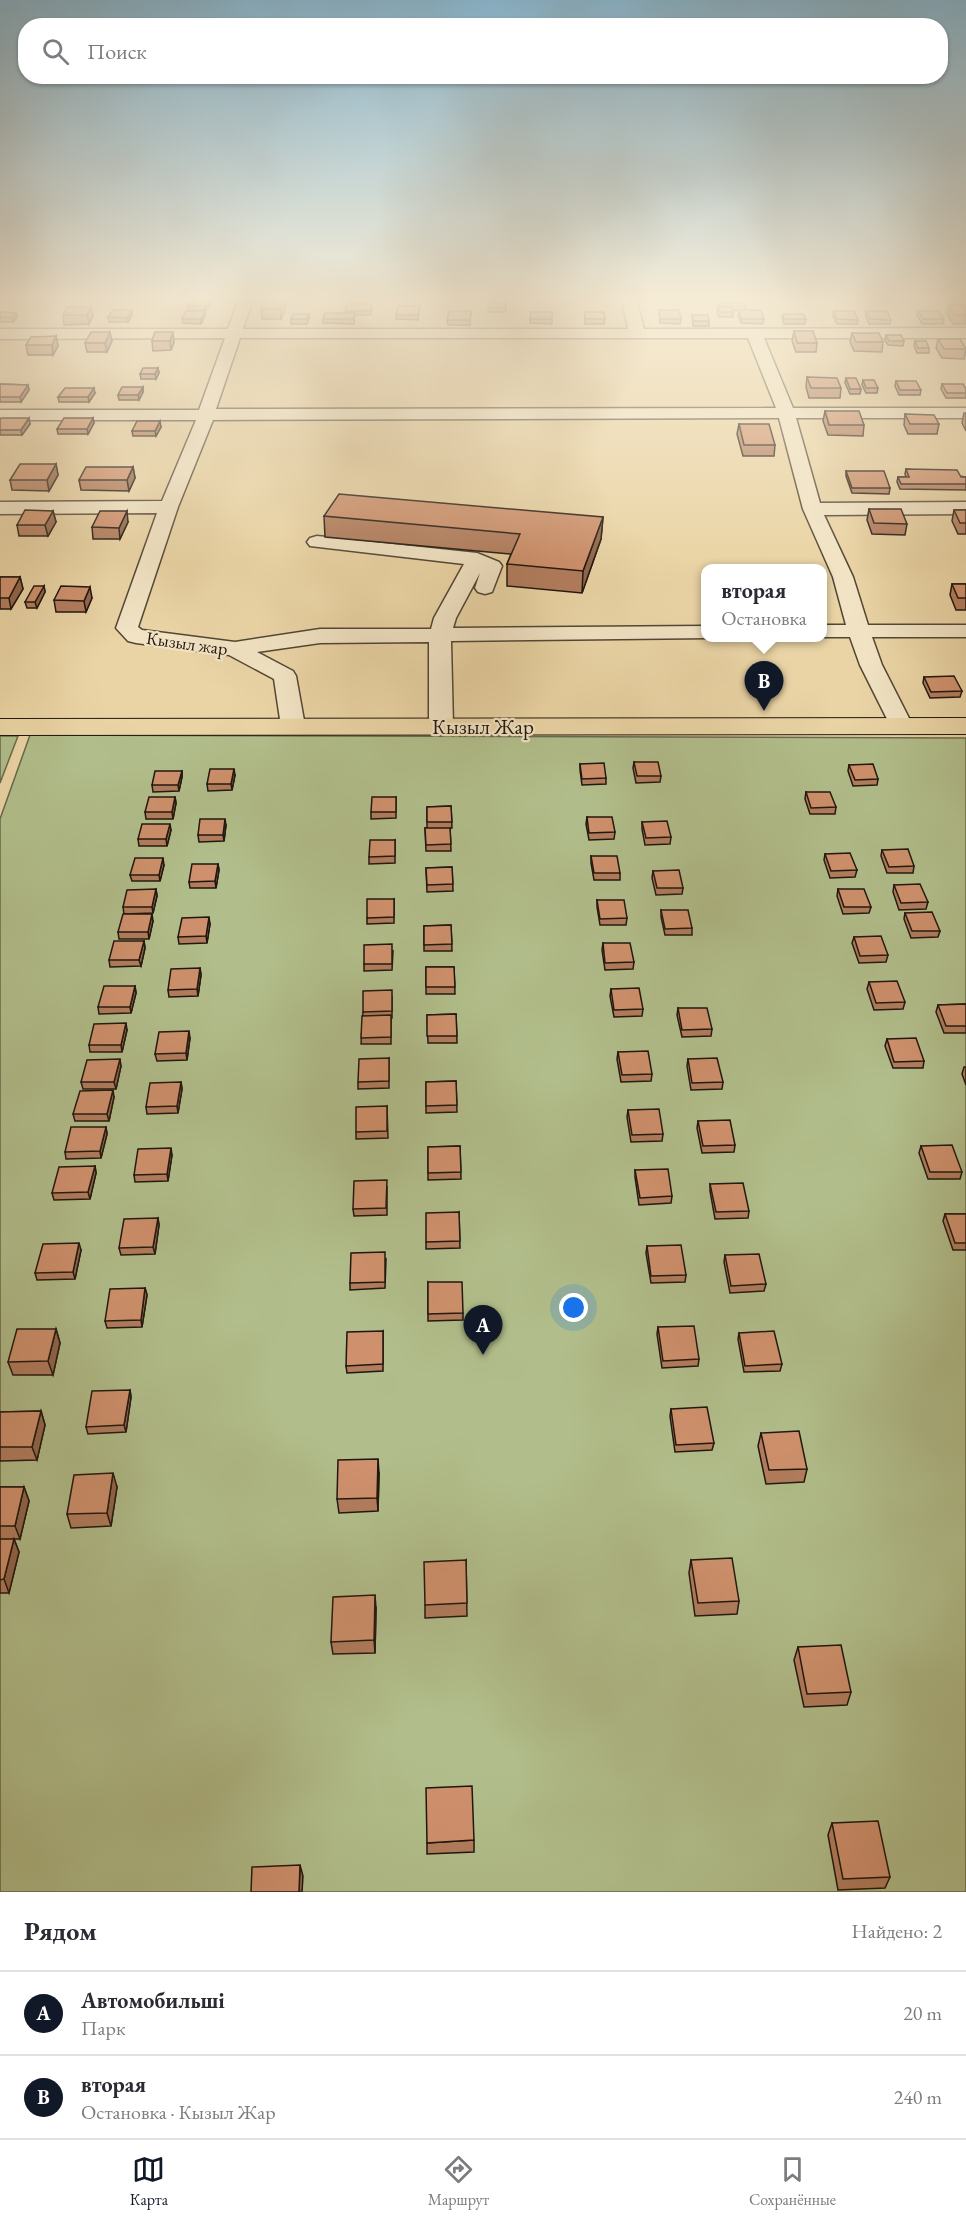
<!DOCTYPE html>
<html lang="ru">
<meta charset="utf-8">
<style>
:root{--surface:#fff;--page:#f2f2f3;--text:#2b2b33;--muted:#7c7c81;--line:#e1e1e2;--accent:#111827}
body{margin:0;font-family:"EB Garamond",serif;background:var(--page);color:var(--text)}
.you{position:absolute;left:574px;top:1308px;width:21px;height:21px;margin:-15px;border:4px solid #fff;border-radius:50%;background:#1a73e8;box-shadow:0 0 0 9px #1a73e833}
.badge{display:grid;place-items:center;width:39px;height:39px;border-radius:50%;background:var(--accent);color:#fff;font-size:20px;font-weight:700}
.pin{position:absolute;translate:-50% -50px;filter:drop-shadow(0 2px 3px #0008)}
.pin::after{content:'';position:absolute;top:32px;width:21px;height:18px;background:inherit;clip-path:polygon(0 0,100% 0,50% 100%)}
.popup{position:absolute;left:701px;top:564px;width:126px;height:78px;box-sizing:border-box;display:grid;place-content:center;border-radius:12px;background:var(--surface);filter:drop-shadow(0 2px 4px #0005);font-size:20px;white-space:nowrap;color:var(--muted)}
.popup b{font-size:22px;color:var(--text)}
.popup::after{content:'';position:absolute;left:50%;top:100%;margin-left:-12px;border:12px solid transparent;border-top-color:var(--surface)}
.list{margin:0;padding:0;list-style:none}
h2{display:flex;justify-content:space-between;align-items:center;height:78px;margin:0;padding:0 24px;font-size:26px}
h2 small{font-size:20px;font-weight:400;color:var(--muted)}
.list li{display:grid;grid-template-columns:39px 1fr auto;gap:18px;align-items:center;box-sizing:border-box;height:84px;padding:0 24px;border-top:2px solid var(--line)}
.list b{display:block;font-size:22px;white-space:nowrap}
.list p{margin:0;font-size:20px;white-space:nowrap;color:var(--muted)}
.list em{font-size:20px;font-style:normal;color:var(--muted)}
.icon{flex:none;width:33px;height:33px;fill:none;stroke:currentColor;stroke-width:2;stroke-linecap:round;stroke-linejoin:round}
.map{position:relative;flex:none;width:966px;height:1892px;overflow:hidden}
.search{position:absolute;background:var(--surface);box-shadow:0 2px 4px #0004;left:18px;right:18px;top:18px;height:66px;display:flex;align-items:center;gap:15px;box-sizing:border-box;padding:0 21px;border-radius:24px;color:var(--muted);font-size:22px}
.sheet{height:246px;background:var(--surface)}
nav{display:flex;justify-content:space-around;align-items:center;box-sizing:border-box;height:84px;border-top:2px solid var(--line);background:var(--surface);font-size:16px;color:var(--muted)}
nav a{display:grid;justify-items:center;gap:3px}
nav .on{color:var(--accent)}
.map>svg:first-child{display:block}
.green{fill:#b1be8b;stroke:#686a4c;stroke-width:1.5}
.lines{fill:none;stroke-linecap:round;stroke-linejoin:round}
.minor-casing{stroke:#524634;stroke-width:3}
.major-casing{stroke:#20160e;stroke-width:2}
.minor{fill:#f1e3c4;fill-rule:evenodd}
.major{fill:#ead4a5;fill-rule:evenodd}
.wall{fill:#b27d5e;stroke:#20160e;stroke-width:1.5}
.shaded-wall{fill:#91664c;stroke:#20160e;stroke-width:1.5}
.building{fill:#cf916d;stroke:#20160e;stroke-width:1.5}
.labels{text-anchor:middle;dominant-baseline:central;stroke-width:4.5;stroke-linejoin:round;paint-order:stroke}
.far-street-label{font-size:18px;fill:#20160e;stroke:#f1e3c4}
.street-label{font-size:21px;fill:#20160e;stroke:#f1e3c4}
</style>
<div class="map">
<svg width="966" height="1892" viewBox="0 0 966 1892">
<rect width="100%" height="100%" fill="#ead4a5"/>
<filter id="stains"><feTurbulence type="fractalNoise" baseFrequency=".00333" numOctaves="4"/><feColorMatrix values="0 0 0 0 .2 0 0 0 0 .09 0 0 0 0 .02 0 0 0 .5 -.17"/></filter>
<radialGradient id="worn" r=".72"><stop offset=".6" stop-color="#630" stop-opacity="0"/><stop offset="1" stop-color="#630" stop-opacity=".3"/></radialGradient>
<path class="green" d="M30,735l936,3v1154h-966v-1073z
M0,736h18l-18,47z"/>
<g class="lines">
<defs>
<path id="minor" d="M239,299h14l-10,30h385l-6,-30h14l8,30 322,-1v10h-202l29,70h173v10h-170l24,85 146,-1v12l-142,1 29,62 15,48h98v12h-94l10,28 31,61 -4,5 -8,2 -8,-2 -33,-66 -10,-28h-28v-12h24l-13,-48 -30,-68 -24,-91 -566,2 -35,87 -40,120 4,3 93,12 85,-13h111l3,-11 30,-54 -154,-18 -3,-4 3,-4 7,-2 160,17 22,9 3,4 -10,26 -7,2 -7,-2 -3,-4 5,-15 -24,45 -3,10 253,-2v12h4l-259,3 2,85 -4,5 -8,2 -8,-2 -4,-5v-84l-109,1 -63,9 36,19 3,5 9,50 -4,5 -8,2 -8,-2 -4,-5 -7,-47 -45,-24 -93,-12 -8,-2 -12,-13 41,-115 -157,1v-12l162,-1 34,-81h-196v-10h199l26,-72 -225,1v-10h228zM240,338h508l28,70 -560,1z"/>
<path id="major" d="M966,718v16l-966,1v-16z"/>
</defs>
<use href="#minor" class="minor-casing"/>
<use href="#major" class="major-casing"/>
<use href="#minor" class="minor"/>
<use href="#major" class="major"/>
</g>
<path class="wall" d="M266,299h27l-1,1h-7l1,8 -5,11h-19l-1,-10z
M489,302l17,1v9h-18z
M210,303l-4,7h-18v-4z
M719,303l27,3v4l18,9 -1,5 -22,-1 -3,-8 1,-4 -6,-1v7h-14l-2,-5z
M949,305h17v19h-13l-6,-10z
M420,306l-2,14 -22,-1v-4z
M67,307l26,9 -4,8 -25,1 -1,-10z
M372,309l-2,6h-15l-1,9 -31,-1v-4l22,-6v-2z
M659,310l22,9 -1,5 -20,-1z
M205,311v5l-4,8 -18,-1 -1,-4z
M471,311l-1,14h-22l-1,-5z
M834,311l24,9 -1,4h-20l-4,-8z
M866,311l25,9 -1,4h-21l-3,-8z
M918,311l26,8 -1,5h-21l-5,-9z
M0,312l16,1 1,4 -4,5h-13z
M531,312h21v12l-22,-1z
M585,312l20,7 -1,5h-19z
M309,314v4l-2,6h-16v-5z
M783,314l23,5 -1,5h-21l-2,-6z
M132,315l-4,7h-19l-1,-5z
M692,315l17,6v5h-16z
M794,331l23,12 -1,9h-20l-4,-11z
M155,332l19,10 -3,8 -18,1 -1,-10z
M852,333l31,9 -1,10 -28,-1 -4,-9z
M886,335l18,6 -1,5 -15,-1 -3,-5z
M56,336l2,10 -5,9h-25l-2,-10z
M938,339l28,10 -2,10 -22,-1 -6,-10z
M112,341l-5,11h-20l-2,-9z
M915,341l14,7v5h-12l-3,-7z
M158,368l1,5 -3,6h-15l-1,-5z
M807,377l34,11 -1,10h-31l-3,-11z
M846,378l15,11 -1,5h-10l-5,-11z
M863,380l15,8 -1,5h-11l-4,-8z
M896,381l25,9 -1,5h-21l-4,-9z
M0,384l28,1 1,5 -8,12h-21z
M942,384l24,5v9h-20l-5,-9z
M143,387v5l-4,8h-20l-1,-5z
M95,393l-6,9h-30l-1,-5z
M825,411l39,14 -1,11 -35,-1 -5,-14z
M964,413h2v18l-4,-8z
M905,414l34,10 -2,10h-29l-4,-9z
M93,418l1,5 -6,11h-30l-1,-5z
M0,420l30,4 -8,11h-22z
M739,424l36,21 -1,11h-31l-6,-22z
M161,427l-5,9h-23l-1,-5z
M56,464l2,11 -9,16 -37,-1 -2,-10z
M133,467l2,11 -6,13 -48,-1 -2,-10z
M906,469l60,8v13l-66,-1 -3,-7 1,-5h8l-1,-3z
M846,471l44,17 -1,6 -37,-1 -6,-17z
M869,509l38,15 -2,11 -33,-1 -5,-14z
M954,510h12v24h-8l-6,-13z
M53,511l3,11 -8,14h-29l-2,-11z
M324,516l279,1 -2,22 -19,54 -75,-7v-22l4,-10 -186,-17z
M128,522l-8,17h-27l-1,-12z
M0,577h20l3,12 -12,20h-11z
M952,584h14v26h-10l-6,-15z
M44,586l1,6 -8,16h-10l-2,-6z
M92,598l-6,14h-30l-2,-12z
M924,677l38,14 -2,6 -30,1 -7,-15z
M634,762l27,14 -1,6 -24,1 -3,-15z
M580,764l26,14v6l-24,1 -2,-15z
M849,765l29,14 -1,6 -24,1 -5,-15z
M182,771v6l-3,14 -26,1 -1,-7z
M235,775l-3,15 -24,1 -1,-7z
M806,792l30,15 -1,7h-25l-5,-15z
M175,797l1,6 -3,16h-27l-1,-7z
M396,797v21l-25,1v-7z
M451,806l1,22h-2l1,23h-25l-1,-23h2v-21z
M587,817l28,15 -1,7 -25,1 -3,-16z
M642,822l29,15 -1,7 -25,1 -3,-16z
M226,825l-2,16 -25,1 -1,-7z
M171,830l-4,16h-28l-1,-7z
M395,840v23l-26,1v-7z
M882,850l32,16 -1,7h-26l-6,-17z
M825,854l32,16 -2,7 -25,1 -6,-18z
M591,856l29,17v7h-26l-3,-17z
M218,864l1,6 -3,18h-26l-1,-6z
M164,865l-4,16h-28l-2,-6z
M452,867l1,24 -26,1 -1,-24z
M653,871l30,17 -1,6 -26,1 -4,-17z
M894,885l34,17 -2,7 -27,1 -6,-18z
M156,889l1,7 -4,17 -29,1 -1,-7z
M838,889l33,18 -2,6 -26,1 -6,-18z
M394,899v24l-27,1v-6z
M597,900l30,18 -1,7h-26l-3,-18z
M661,910l31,18v7h-27l-4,-18z
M905,913l35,18 -2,6 -27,1 -7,-19z
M153,921l-4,18h-30l-1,-7z
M210,924l-3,19 -28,1 -1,-7z
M451,925l1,26h-28v-25z
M854,937l34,18 -2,7 -27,1 -7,-20z
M144,941l1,7 -4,18 -31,1 -1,-7z
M603,943l31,19 -1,7 -28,1 -3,-20z
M393,951l-1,19 -28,1v-7z
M426,967h28l1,27h-29z
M200,968l1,7 -3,21 -29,1 -1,-7z
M869,982l36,20 -2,7 -29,1 -7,-21z
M135,986l1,7 -5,20 -32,1 -1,-7z
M611,989l32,20 -1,7 -28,1 -4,-21z
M392,997v21h-1v26h-30l2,-32z
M966,1004v29h-22l-8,-21 2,-7z
M678,1008l34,21 -1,7 -29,1 -5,-22z
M456,1014l1,29h-29l-1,-28z
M127,1030l-5,22h-32l-1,-7z
M190,1038l-3,22 -30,1 -2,-7z
M887,1039l37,22 -1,7h-30l-8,-22z
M618,1052l34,22 -1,7 -30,1 -4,-23z
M389,1058v30l-31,1v-7z
M688,1059l35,23 -1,7 -31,1 -4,-24z
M121,1066l-5,23h-33l-2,-7z
M964,1067h2v18l-4,-11z
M456,1081l1,31 -31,1v-31z
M181,1082l1,7 -4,24 -31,1 -1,-7z
M114,1097l-5,24h-34l-2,-7z
M387,1106l1,32 -32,1v-7z
M628,1110l35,24 -1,7 -31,1 -4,-25z
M698,1121l37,24 -1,7 -32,1 -5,-25z
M106,1127l1,7 -6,24 -35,1 -1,-7z
M460,1146l1,33 -33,1v-33z
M921,1146l41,26 -2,7h-32l-9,-26z
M172,1155l-4,26 -33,1 -1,-7z
M95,1166l1,7 -6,26 -36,1 -2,-7z
M635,1170l37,26 -1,7 -32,2 -4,-28z
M710,1184l39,27 -1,7 -33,1 -5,-28z
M387,1187v28l-33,1 -1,-7z
M459,1212l1,36 -34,1v-7z
M945,1214h21v36h-13l-10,-29z
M158,1218l1,7 -4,29 -34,1 -2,-7z
M647,1246l39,29 -1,7 -34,1 -5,-30z
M81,1250l-6,29 -38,1 -2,-7z
M725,1255l41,29 -2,7 -34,2 -6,-31z
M386,1259l-1,29 -35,2v-7z
M428,1282l35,31v7l-35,1z
M145,1288l2,7 -5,32 -35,1 -2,-7z
M658,1327l41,32 -1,7 -36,2 -5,-34z
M56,1329l4,14 -7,32h-40l-5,-13z
M383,1331v40l-36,2 -1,-7z
M739,1333l43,31 -2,7 -36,1 -6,-33z
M130,1390l1,7 -5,35 -38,2 -2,-7z
M671,1409l43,34 -2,7 -37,2 -5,-36z
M41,1411l4,14 -8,35 -37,1v-49z
M761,1433l46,36 -3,13 -38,2 -8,-38z
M379,1473l-1,38 -39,2 -2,-14z
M0,1487h24l5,14 -9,38h-6l5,13 -10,41h-9z
M117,1487l-6,39 -40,2 -4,-14z
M466,1560l1,56 -42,2v-13z
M691,1560l48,41 -2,13 -42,2 -6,-43z
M376,1608l-1,45 -42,1 -2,-12z
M798,1647l53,45 -4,13 -43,2 -10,-47z
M832,1823l58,54 -5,11 -47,2 -10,-55z
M474,1840v12l-47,2v-11z"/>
<path class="shaded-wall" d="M210,299v4l-4,7v-4z
M285,299l1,9 -5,11 -1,-10z
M91,307l2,9 -4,8 -2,-9z
M132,310v5l-4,7 -1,-4z
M205,311v5l-4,8v-5z
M16,313l1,4 -4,5 -1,-4z
M110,332l2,9 -5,11 -2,-9z
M173,332l1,10 -3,8 -1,-9z
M56,336l2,10 -5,9 -1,-10z
M158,368l1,5 -3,6 -1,-5z
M28,385l1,5 -8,12 -1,-5z
M143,387v5l-4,8 -1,-5z
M94,388l1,5 -6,9 -1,-5z
M29,418l1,6 -8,11 -1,-5z
M93,418l1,5 -6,11 -1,-5z
M160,421l1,6 -5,9 -1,-5z
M56,464l2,11 -9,16 -2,-11z
M133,467l2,11 -6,13 -2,-11z
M53,511l3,11 -8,14 -3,-11z
M127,511l1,11 -8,17 -1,-11z
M603,517l-2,22 -19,54 1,-22z
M20,577l3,12 -12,20 -2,-11z
M44,586l1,6 -8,16 -2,-6z
M90,587l2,11 -6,14 -2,-11z
M234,769l1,6 -3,15 -1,-6z
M182,771v6l-3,14 -1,-6z
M175,797l1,6 -3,16 -1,-7z
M225,819l1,6 -2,16 -1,-6z
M170,824l1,6 -4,16 -1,-7z
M163,858l1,7 -4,16 -1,-6z
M218,864l1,6 -3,18 -1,-7z
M156,889l1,7 -4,17 -1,-6z
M152,914l1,7 -4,18 -1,-7z
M209,917l1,7 -3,19 -1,-7z
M144,941l1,7 -4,18 -2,-6z
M200,968l1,7 -3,21 -1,-7z
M135,986l1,7 -5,20 -1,-6z
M126,1023l1,7 -5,22 -1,-7z
M189,1031l1,7 -3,22 -1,-7z
M120,1059l1,7 -5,23 -2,-7z
M181,1082l1,7 -4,24 -1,-7z
M113,1090l1,7 -5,24 -2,-7z
M106,1127l1,7 -6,24 -1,-7z
M171,1148l1,7 -4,26 -1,-7z
M95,1166l1,7 -6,26 -2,-7z
M158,1218l1,7 -4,29 -2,-7z
M79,1243l2,7 -6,29 -2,-7z
M145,1288l2,7 -5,32 -1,-7z
M56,1329l4,14 -7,32 -5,-14z
M130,1390l1,7 -5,35 -2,-7z
M41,1411l4,14 -8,35 -5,-13z
M378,1459l1,14 -1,38 -1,-13z
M113,1473l4,14 -6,39 -4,-13z
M24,1487l5,14 -9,38 -5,-13z
M14,1539l5,13 -10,41 -5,-14z
M375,1595l1,13 -1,45 -1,-13z
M300,1865l3,11 -1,16h-3z"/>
<path class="building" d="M191,299h18l-3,7h-18z
M266,299h19l-5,10h-19z
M489,302l17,1v5l-18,-1z
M719,303h26l1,3h-27z
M347,304h25l-2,7h-25z
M949,305h17v10h-11z
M398,306h22l-2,9h-22z
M67,307h24l-4,8h-24z
M718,307h14l2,5h-15z
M113,310h19l-5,8 -19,-1z
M659,310h20l2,9h-21z
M739,310h22l3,9h-23z
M186,311h19l-4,8h-19z
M449,311h22l-1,9h-23z
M834,311h20l4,9 -21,-1z
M866,311h21l4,9 -21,-1z
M918,311h21l5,8h-21z
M0,312l16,1 -4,5 -12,-1z
M531,312h21v7h-22z
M585,312h19l1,7h-20z
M325,313h30l-2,6h-30z
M293,314h16l-2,5h-16z
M783,314h20l3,5h-22z
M692,315h16l1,6h-16z
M794,331h19l4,12h-20z
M91,332h19l-5,11h-20z
M155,332h18l-3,9h-18z
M852,333h27l4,9h-27z
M886,335h15l3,6h-15z
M56,336l-4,9h-26l5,-8z
M938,339h22l6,10h-22z
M915,341h11l3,7h-11z
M143,368h15l-3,6h-15z
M807,377l30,1 4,10h-30z
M846,378h10l5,11h-11z
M863,380h11l4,8h-12z
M896,381h20l5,9h-21z
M0,384l28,1 -8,12h-20z
M942,384h21l3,5v4h-19z
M122,387h21l-5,8h-20z
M65,388h29l-6,9h-30z
M825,411h34l5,14h-35z
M905,414l29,1 5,9h-29z
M1,418h28l-8,12h-21v-10z
M64,418h29l-6,11h-30z
M137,421h23l-5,10h-23z
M739,424h30l6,21h-31z
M20,464h36l-9,16h-37z
M86,467h47l-6,13h-48z
M906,469l51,1 4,7h5v7h-65l-3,-7h11z
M846,471h38l6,17h-38z
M339,494l264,23 -20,54 -76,-7 13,-30 -196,-18z
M869,509h32l6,15 -33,-1z
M25,510l28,1 -8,14h-28z
M954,510h12v13h-6z
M100,511h27l-8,17 -27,-1z
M0,577h20l-11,21h-9z
M952,584h14v14h-8z
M34,586h10l-9,16h-10z
M61,586l29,1 -6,14 -30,-1z
M954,676l8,15 -31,1 -7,-15z
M634,762h24l3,14h-24z
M604,763l2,15 -24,1 -2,-15z
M873,764l5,15 -23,1 -6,-15z
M210,769h24l-3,15h-24z
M155,771h27l-4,14h-26z
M806,792h24l6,15 -25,1z
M149,797h26l-3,15h-27z
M372,797h24v15h-25z
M451,806l1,16h-25v-15z
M587,817h25l3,15 -26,1z
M200,819h25l-2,16h-25z
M667,821l4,16 -25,1 -4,-16z
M142,824h28l-4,15h-28z
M425,828h25l1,16 -25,1z
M370,840h25v16l-26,1z
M908,849l6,17 -25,1 -7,-17z
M850,853l7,17 -26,1 -6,-17z
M591,856h26l3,17h-26z
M135,858h28l-4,17h-29z
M192,864h26l-3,17 -26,1z
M452,867l1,17 -26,1 -1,-17z
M679,870l4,18h-26l-4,-17z
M920,884l8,18 -27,1 -7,-18z
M156,889l-4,18h-29l4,-17z
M838,889h26l7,18h-27z
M367,899h27v18l-27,1z
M597,900h27l3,18 -27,1z
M661,910h27l4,18 -27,1z
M932,912l8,19h-28l-7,-18z
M123,914h29l-4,18h-30z
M209,917l-3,19 -28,1 4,-19z
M451,925l1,19 -28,1v-19z
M881,936l7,19 -28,1 -6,-19z
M114,941h30l-5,19h-30z
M603,943h27l4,19 -29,1z
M392,944v20h-28v-19z
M426,967h28l1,20h-29z
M200,968l-3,21 -29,1 3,-21z
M897,981l8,21 -29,1 -7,-21z
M104,986h31l-5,21h-32z
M639,988l4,21 -29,1 -3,-21z
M392,990v21l-29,1v-21z
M966,1004v22h-20l-8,-21z
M678,1008h29l5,21 -30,1z
M456,1014l1,22h-30v-21z
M391,1015v22l-30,1 1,-22z
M126,1023l-5,22h-32l5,-21z
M189,1031l-3,22 -31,1 4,-22z
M916,1038l8,23 -30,1 -7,-23z
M648,1051l4,23 -30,1 -4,-23z
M389,1058v23l-31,1 1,-23z
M717,1058l6,24 -31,1 -4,-24z
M120,1059l-6,23h-33l6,-22z
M456,1081l1,24 -31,1v-24z
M181,1082l-4,24 -31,1 4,-24z
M113,1090l-6,24h-34l7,-23z
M387,1106v25l-31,1v-25z
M659,1109l4,25 -31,1 -4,-25z
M730,1120l5,25 -32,1 -5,-25z
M71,1127h35l-6,24 -35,1z
M952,1145l10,27h-32l-9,-26z
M460,1146l1,26 -33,1v-26z
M171,1148l-4,26 -33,1 4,-26z
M95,1166l-7,26 -36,1 7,-26z
M668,1169l4,27 -32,2 -5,-28z
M387,1180l-1,28 -33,1 1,-28z
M743,1183l6,28 -33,1 -6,-28z
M459,1212l1,29 -34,1v-29z
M945,1214h21v29h-11z
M158,1218l-5,29 -34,1 5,-29z
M79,1243l-6,29 -38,1 8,-29z
M681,1245l5,30 -35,1 -4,-30z
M385,1252v30l-35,1 1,-30z
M759,1254l7,30 -35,2 -6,-31z
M428,1282h34l1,31 -35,1z
M145,1288l-4,32 -36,1 5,-32z
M694,1326l5,33 -36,2 -5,-34z
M17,1329h39l-8,32 -40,1z
M383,1331v33l-37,2 1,-34z
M774,1331l8,33 -37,2 -6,-33z
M130,1390l-6,35 -38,2 6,-36z
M707,1407l7,36 -38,2 -5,-36z
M41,1411l-9,36h-32v-35z
M799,1431l8,38 -38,1 -8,-37z
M378,1459l-1,39 -40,1 1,-39z
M113,1473l-6,40 -40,1 7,-39z
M0,1487h24l-9,39h-15z
M0,1539h14l-10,40 -4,1z
M732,1558l7,43 -41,2 -7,-43z
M466,1560l1,43 -42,2 -1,-43z
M375,1595l-1,45 -43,2 2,-45z
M841,1645l10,47 -44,2 -9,-47z
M472,1786l2,54 -47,3 -1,-55z
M878,1821l12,56 -47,2 -11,-56z
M300,1865l-1,27h-48l1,-25z"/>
<linearGradient id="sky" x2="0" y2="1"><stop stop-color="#88b6cf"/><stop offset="0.53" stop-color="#f6ecd6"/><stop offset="1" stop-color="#f6ecd6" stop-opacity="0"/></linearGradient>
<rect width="966" height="564" fill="url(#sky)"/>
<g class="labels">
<g class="far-street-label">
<text transform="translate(187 643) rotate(8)">Кызыл жар</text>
</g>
<g class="street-label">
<text x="483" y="726">Кызыл Жар</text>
</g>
</g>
<rect width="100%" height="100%" filter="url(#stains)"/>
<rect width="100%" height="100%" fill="url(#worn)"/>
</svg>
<div class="you"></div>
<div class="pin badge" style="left:483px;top:1355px">A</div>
<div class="pin badge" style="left:764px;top:711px">B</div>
<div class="popup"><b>вторая</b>Остановка</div>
<div class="search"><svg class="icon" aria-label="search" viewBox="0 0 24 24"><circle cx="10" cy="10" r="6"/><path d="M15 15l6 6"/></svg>Поиск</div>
</div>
<section class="sheet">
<h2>Рядом<small>Найдено: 2</small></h2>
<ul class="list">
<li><span class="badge">A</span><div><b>Автомобильші</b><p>Парк</p></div><em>20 m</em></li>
<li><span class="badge">B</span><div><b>вторая</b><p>Остановка · Кызыл Жар</p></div><em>240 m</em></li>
</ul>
</section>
<nav>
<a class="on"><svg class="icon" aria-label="map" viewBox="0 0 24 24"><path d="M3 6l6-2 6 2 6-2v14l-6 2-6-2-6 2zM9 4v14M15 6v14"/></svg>Карта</a>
<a><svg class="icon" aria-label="directions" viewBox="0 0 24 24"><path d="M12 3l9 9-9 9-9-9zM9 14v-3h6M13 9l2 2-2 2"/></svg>Маршрут</a>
<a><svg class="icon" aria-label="saved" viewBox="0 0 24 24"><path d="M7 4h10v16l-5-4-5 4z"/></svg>Сохранённые</a>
</nav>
